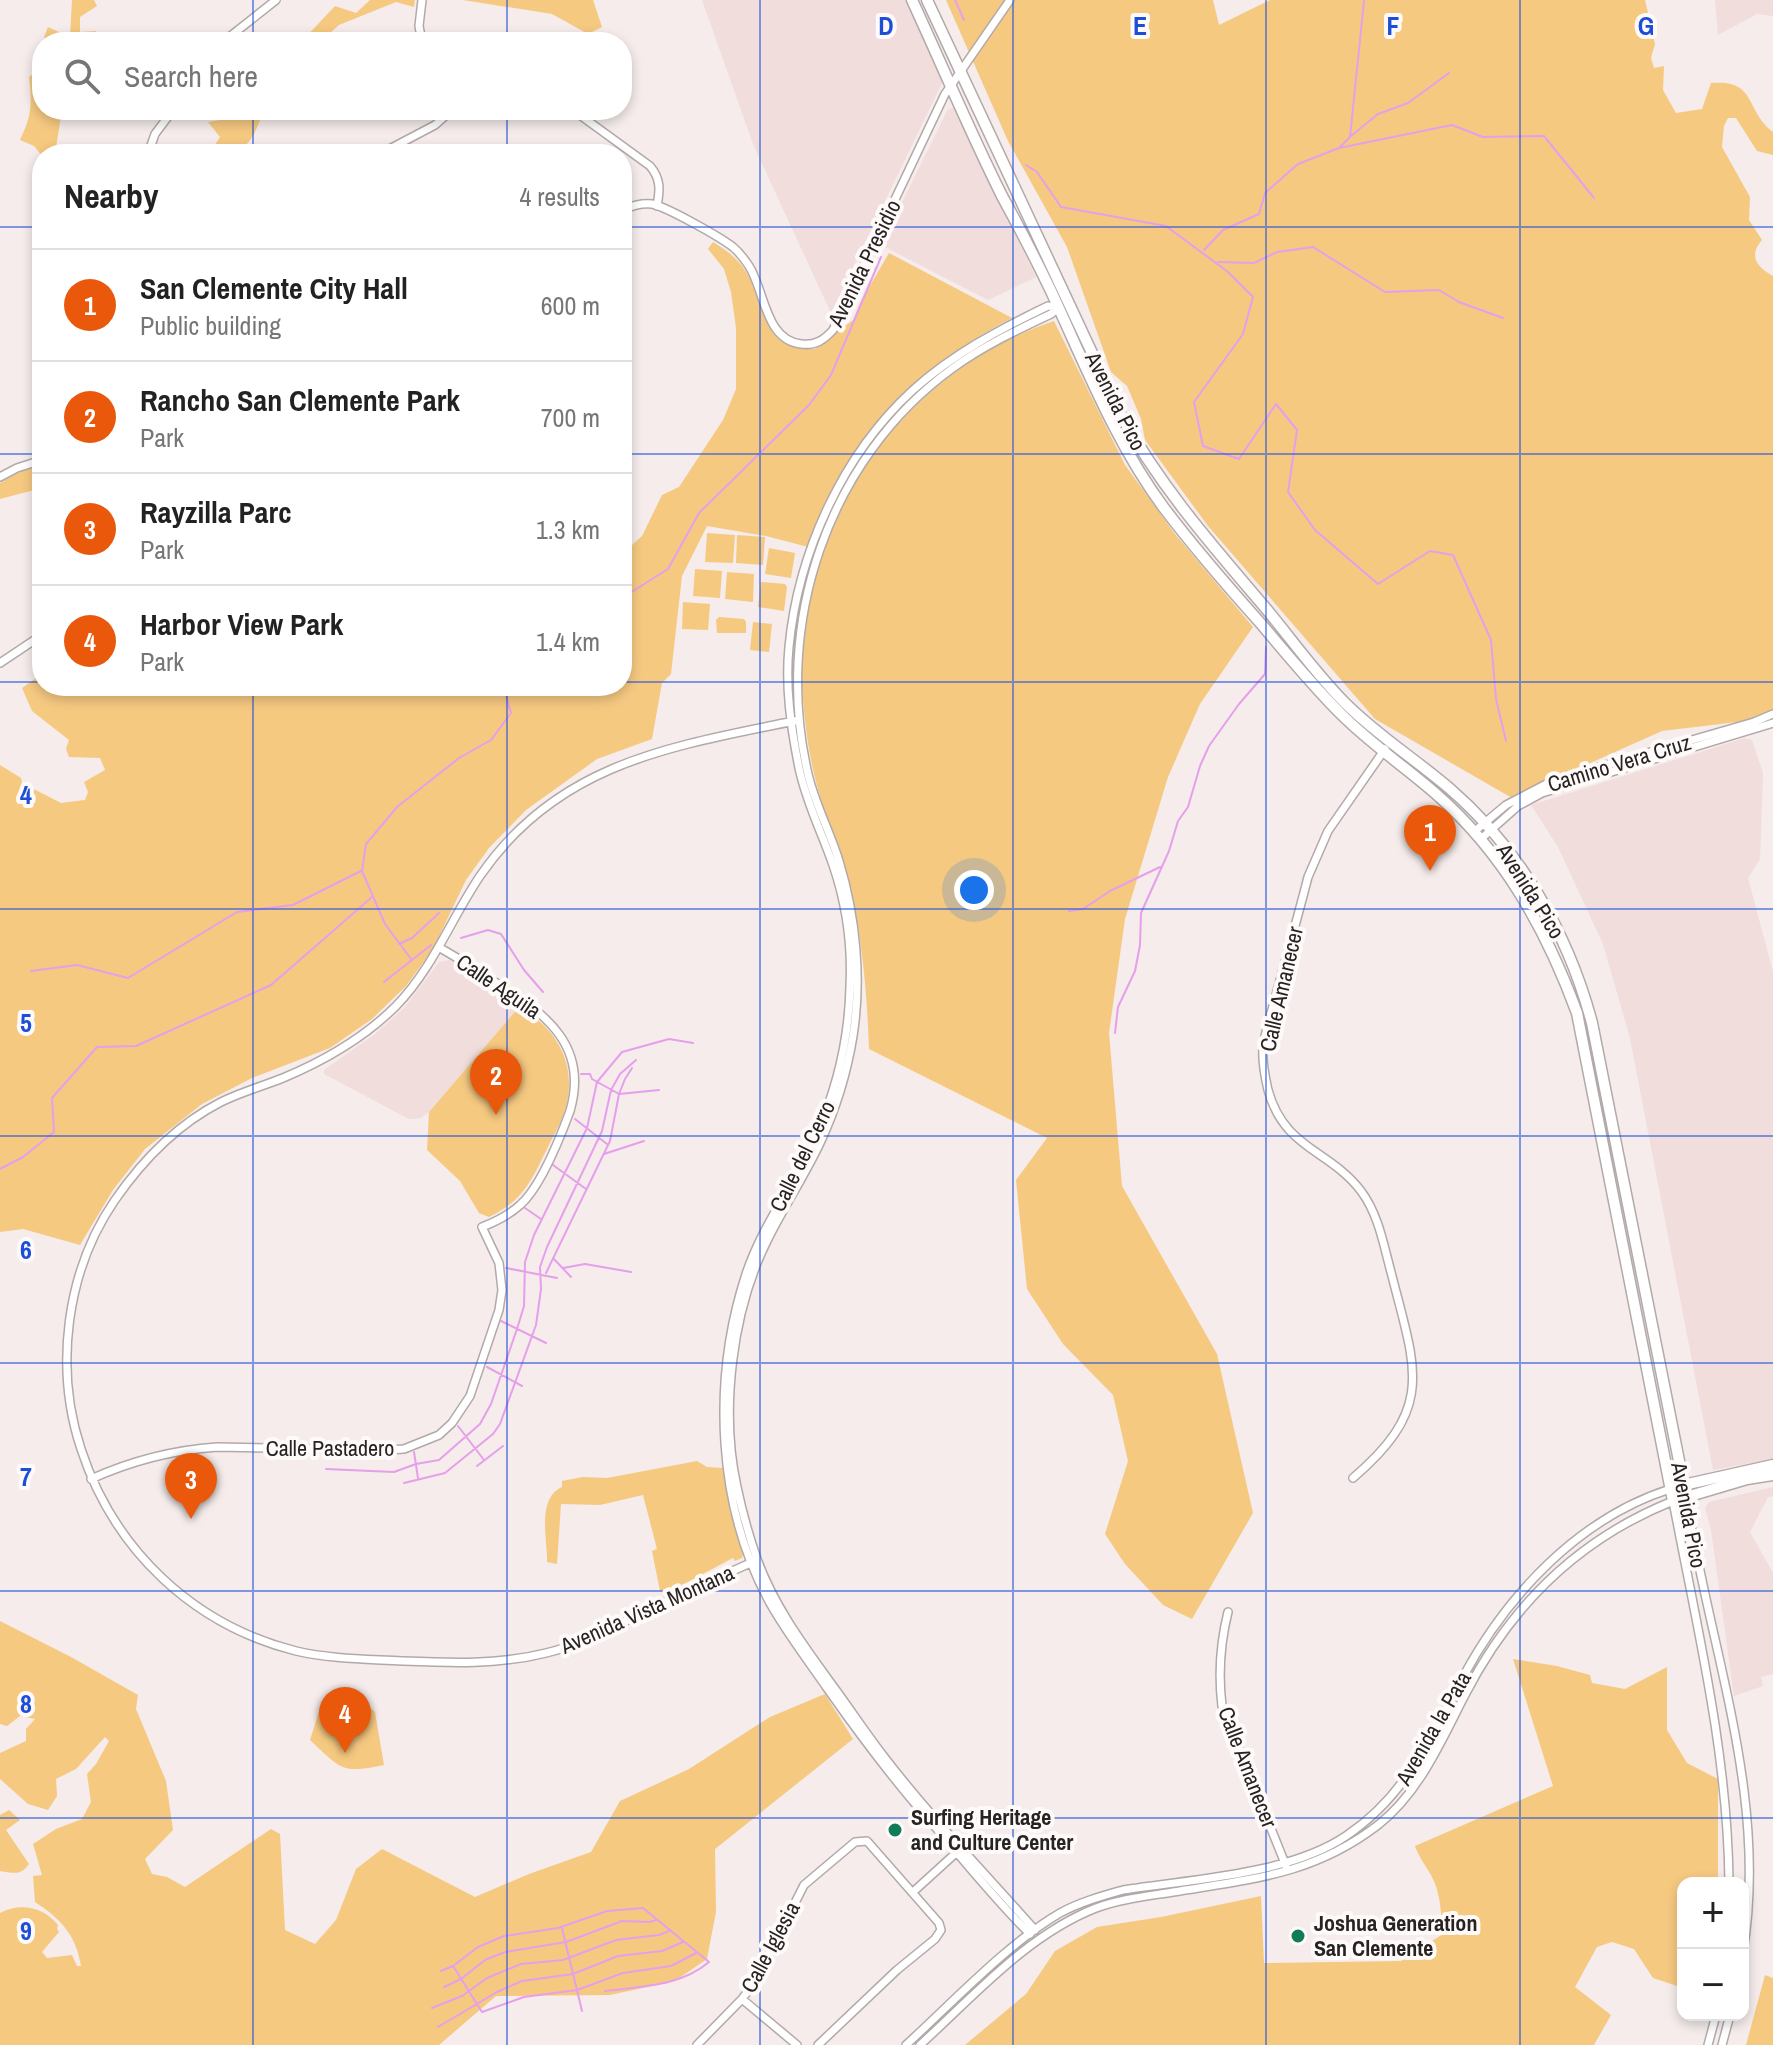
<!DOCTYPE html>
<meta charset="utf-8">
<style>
:root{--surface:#fff;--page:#f2f2f2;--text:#222;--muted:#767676;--line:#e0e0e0;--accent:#ea580c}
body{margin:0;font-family:"Archivo Narrow",sans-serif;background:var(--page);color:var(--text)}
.controls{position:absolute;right:24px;bottom:24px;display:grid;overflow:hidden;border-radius:16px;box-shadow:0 4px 12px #0003}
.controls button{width:72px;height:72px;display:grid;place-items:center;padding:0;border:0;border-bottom:2px solid var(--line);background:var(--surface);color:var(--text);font:40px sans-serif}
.you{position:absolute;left:974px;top:890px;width:28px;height:28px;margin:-20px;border:6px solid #fff;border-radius:50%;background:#1a73e8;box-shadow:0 0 0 12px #1a73e833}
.badge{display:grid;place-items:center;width:52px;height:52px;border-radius:50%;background:var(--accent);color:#fff;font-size:26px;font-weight:700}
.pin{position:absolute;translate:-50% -66px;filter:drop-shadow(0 2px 4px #0008)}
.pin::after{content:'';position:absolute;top:42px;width:28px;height:24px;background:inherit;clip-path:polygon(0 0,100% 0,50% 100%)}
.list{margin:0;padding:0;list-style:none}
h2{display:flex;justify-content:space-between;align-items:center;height:104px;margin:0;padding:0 32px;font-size:34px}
h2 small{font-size:26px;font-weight:400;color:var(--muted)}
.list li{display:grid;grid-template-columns:52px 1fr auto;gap:24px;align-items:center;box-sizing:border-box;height:112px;padding:0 32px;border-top:2px solid var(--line)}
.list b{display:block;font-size:30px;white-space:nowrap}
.list p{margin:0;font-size:26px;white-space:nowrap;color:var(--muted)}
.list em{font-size:26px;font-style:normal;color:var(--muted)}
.icon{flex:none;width:44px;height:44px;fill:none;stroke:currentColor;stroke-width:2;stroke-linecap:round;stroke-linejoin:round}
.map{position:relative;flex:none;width:1773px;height:2045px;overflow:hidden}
.search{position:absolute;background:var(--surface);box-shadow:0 4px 12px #0003;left:32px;top:32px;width:600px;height:88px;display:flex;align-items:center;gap:20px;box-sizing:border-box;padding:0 28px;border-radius:32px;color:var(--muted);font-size:30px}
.panel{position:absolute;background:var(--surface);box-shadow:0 4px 12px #0003;left:32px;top:144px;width:600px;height:552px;border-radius:32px}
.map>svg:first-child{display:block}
.built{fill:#f0dddc}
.green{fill:#f6c981}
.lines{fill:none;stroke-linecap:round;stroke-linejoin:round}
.stream{stroke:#e69fea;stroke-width:2}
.secondary-casing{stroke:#b2a9a9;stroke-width:10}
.highway-casing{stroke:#b2a9a9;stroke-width:13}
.secondary{stroke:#fff;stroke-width:7}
.highway{stroke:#fff;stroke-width:10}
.grid{fill:none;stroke:#1d4ed8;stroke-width:2;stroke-opacity:0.55}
.poi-dot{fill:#107d58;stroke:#fefafa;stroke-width:3}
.labels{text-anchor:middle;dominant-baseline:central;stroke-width:8;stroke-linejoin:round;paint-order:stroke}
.street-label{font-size:22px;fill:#272323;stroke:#fefafa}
.poi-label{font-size:22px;font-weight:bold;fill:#272323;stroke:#fefafa;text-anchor:start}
.grid-label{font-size:26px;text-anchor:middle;font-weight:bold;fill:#1d4ed8;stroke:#fefafa;stroke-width:8;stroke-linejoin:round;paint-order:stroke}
</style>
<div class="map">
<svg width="1773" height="2045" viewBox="0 0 1773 2045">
<rect width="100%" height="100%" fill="#f5eceb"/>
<path class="built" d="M702,0h203l38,81 -112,232 -78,-169z
M1715,0h58v16l-16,-2 -39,21z
M954,108l82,169 -48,23 -107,-55 67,-136z
M1745,738l7,2 11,33 -3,86 -12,19 25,94v487l-60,11 -83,-432 -27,-94 -45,-97 -27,-42z
M450,960l69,47 -90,105 -8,6 -12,1 -85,-45v-4l51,-36 30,-27 34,-45z
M1773,1487v9l-5,1 -18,35 23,41v101l-12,3 2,9 -29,10 -23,-166 -6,-22 4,-6z"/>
<path class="green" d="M72,0h22l3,6 -17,11v15l16,-1 -2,11h-44l-6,-5 4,-10 22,10z
M370,0h45l-1,7 -18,-5 -57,23 -19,17h-19l34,-36 21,7z
M463,0h130l9,27 -14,7 -36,-20z
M946,0h267l6,25 51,-25h375l10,44 -4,14 3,10 10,-2 -1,24 13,23 26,-4 9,-26c46,-4 33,26 62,49v23l-16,-4 -21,-33h-8l-4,8 -2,21 28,50 -1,23 13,20c-14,16 -5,27 11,36v438l-11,5 -100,12 -150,67 -137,-79 -167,-193 -63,-86 -4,-21 -14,-33 -16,-14 -44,-125 -59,-106z
M42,67v43h20l-7,44 -13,2 -8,-10 -14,-6c12,-25 12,-36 9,-63z
M231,110h33c-13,34 -17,44 -55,44l11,-17 -12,-15 19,-3z
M713,242c15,9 28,19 36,35 17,36 16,75 66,72l38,-29 8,-19 28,-48 123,65c-93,47 -173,127 -204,229l-42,-11 -59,-10 -25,50 -11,98 -9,9 -10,56 -55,20 -71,51 -37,38 -23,32 -33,69 -27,37 -34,33 -42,29 -78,30 -50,26 -57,45 -32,41 -33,55 -57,-16 -23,3v-467l21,13 1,5 39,20 24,-3 3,-8 -4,-10 21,-12 -5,-12 -31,-1 -3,-8 3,-9 -37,-29 -10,-23 20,-14v12h580v-176l10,35 10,-9 20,-41 17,-8 44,-67 13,-31v-61l-5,-36 -7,-23 -16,-20z
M1054,321l71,144 50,69 78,93 -53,77 -32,73 -43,142 -16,114 13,153 95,168 36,159 -61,106 -29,-14 -38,-41 -20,-30 23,-73 -15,-66 -50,-51 -36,-55 -11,-109 31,-42 -178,-89c-2,-57 -7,-118 -22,-173 -10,-33 -24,-65 -32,-98 -7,-28 -11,-62 -13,-90 -9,-163 100,-316 252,-367z
M42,466v22l-42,11v-16l23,-13z
M707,533l28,2 -2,28 -28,-1z
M737,535l28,2 -2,28 -27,-2z
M769,548l26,5 -4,25 -26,-4z
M695,569l27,2 -2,27 -27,-2z
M727,572l27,2 -1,28 -28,-3z
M761,582l24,2 2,3 -3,24 -26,-4z
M683,602l27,2 -2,26 -26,-1z
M719,617l25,2 2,3v11h-29l-1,-13z
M753,622l19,2 -3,28 -19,-2z
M519,1007c41,23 61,63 44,109 -4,11 -11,22 -16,33 -16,32 -23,51 -58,68l-10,-4 -19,-32 -33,-31 2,-38z
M697,1461l10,6 16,1 21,82 -2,8 -7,3 -2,-3 -66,35 -7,-2 -8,-40 5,-2 -14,-54 -43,10 -39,-1 -4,60 -10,-2c1,-19 -11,-64 15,-75v-6l21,-4 24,1z
M0,1621l71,36 67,38 -2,14 30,72 7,49 -28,29 7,15 15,3 18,10 86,-58 9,5 5,96 30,14 21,-24 20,-51 26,-20 93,48 54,-23 62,-22 29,-51 69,-32 81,-52 55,-23 28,45 -138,110 1,63 -9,47 -32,22 -65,14 -114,1 -57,49h-439v-132c20,-11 44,-6 58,12l-1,4 2,3 -17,20 5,6 25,-3 5,11h4c-5,-31 -20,-47 -46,-64l-2,-26 9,-1 -9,-31 23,-15 26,-10 9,-17 -4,-28 9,-10 13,-23 -4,-4 -29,32 -20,10 1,17 -9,14 -20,-6 -28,-25v-26l26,-12v-12l9,-10 -15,-3 -13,10 -7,-2z
M1513,1659l44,7 33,9 2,8 33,6 42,-22v63l20,33 31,16v104h-35v105l-30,-10 -19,-29 -22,-7 -15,5 -22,40 36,28 -17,30h-629l61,-51 29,-43 42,-24 64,-10 100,-21 3,67 137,-2 42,-27c-2,-19 -2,-42 -12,-59 -6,-10 -12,-18 -16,-29l138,-60z
M324,1706l48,3 3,3 9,53c-43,9 -43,4 -74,-25l10,-32z
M9,1810l11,10 -14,10 23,34c-8,12 -16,9 -29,7v-56z
M1765,1975l8,3v67h-27z"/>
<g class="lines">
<path class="stream" d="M955,0l9,20
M1351,136l27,-22 30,-11 41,-30
M1340,147l10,-10 14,-136
M1026,165l11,7 24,35 105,19 62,46 25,25 -10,37 -49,68 9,44 36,13 37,-55 21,26 -9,62 27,38 63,54 52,-33 23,4 38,85 5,59 10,42
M1204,250l19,-20 36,-16 6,-21 33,-29 41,-16 113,-23 31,12 61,-1 50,62
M1218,262l36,1 23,-11 36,-5 72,45 54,-2 20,12 44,16
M622,598l46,-29 31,-56 110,-108 22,-30 50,-118
M1069,911l14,-2 27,-18 50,-24
M461,938l27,-8 13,4 23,36 19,22
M399,944l13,-6 27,-25
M411,959l-26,-35 -23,-53 4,-27 31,-37 62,-49 32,-18 20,-27 -5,-17 20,-10
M31,971l46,-6 51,13 109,-66 56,-7 68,-34
M384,982l47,-37
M1115,1033l3,-26 17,-36 5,-26 1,-32 28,-62 9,-30 10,-14 12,-41 9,-20 30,-42 26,-30 1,-27
M581,1074h9l2,5 27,15 40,-4
M575,1119l32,25
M604,1154l40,-13
M553,1165l33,24
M0,1169l23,-12 31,-25 -2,-34 45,-51 39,-1 135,-61 101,-88
M525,1208l16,11
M553,1258l18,19
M506,1268l51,10
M563,1268l22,-4 46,8
M546,1273l64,-132 9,-47 6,-15 7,-11
M501,1321l45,22
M487,1367l35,19
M458,1426l26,34
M414,1452l4,26
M477,1466l26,-20
M326,1469l68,3 22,-8 23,-4 41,-36 11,-20 26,-75 7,-23 1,-44 9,-27 53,-107 10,-46 25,-30 47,-13 24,4
M404,1483l41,-10 48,-39 7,-10 36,-99 5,-36 -1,-22 7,-20 55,-116 9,-41 9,-16 16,-14
M562,1928l20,83
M453,1966l25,-19 26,-11 54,-8 49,-17 36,-3 66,54c-30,25 -67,24 -104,29
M441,1971l12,-5 29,46 42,-15 53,-7 46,-17 48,-7 25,-13
M444,1987l17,-8 24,-19 20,-8 61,-10 56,-21 27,1 7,-2
M432,2008l30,-12 25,-18 34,-14 42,-4 53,-20 43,-5 10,-4
M438,2027l59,-35 25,-11 51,-7 45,-18 44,-5 21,-9"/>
<defs>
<path id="secondary" d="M223,42l53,-42
M422,42l-3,-16 3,-26
M573,110l77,56c11,13 10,24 7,40
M148,154l7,-20 18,-24
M380,154l55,-29 17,-15
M622,210c10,-4 18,-7 30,-6 15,3 68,33 81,43 6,5 12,13 16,19 16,25 16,74 52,78 14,2 23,-4 32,-14l112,-236 65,-94
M0,477l17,-9 25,-8
M0,663l42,-28
M1475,831l31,-26 48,-25 200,-58 19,-8
M1482,838l36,-32 24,-13 231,-70
M1353,1478c82,-70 63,-108 39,-202 -8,-29 -13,-61 -31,-85 -31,-41 -77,-42 -93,-101 -3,-13 -6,-28 -5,-42 2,-18 9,-36 13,-53 11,-40 22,-79 32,-118l20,-46 57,-82
M91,1479c40,-18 82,-29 126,-32l171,3 16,-1 35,-14 13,-12 18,-27 29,-86 3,-20 -3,-27 -17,-36c13,-5 27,-12 38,-22 21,-18 40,-67 50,-94 19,-65 -24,-97 -72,-127 -19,-12 -38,-25 -58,-36
M1686,1496c23,151 83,301 57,456
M757,1560c-35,16 -71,31 -105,48 -35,17 -68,36 -106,45 -48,12 -95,10 -144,8 -35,-2 -72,-2 -106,-10 -103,-26 -182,-101 -215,-202 -27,-81 -15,-178 34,-249 27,-39 63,-76 106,-98 20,-10 42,-16 62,-24 43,-18 81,-40 113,-72 37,-38 55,-87 84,-130 78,-114 193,-130 319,-156
M1228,1612c-8,32 -10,61 -6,94l64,160
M913,1892l44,-40
M1035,1930c-51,-58 -106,-114 -153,-176 -17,-22 -32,-45 -49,-68 -29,-40 -59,-80 -76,-127 -8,-23 -15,-48 -20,-72 -17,-76 -5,-176 30,-246 16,-33 37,-64 53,-98 16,-34 27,-70 33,-107 9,-57 3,-119 -14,-175 -9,-29 -24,-57 -31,-87 -35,-150 19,-315 145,-406 30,-22 64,-38 98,-54l8,-7
M1030,1934c-38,-37 -71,-80 -106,-120 -35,-40 -66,-82 -97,-126 -18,-26 -37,-51 -53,-78 -58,-99 -63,-229 -28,-336 16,-48 47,-88 68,-134 22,-48 35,-101 36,-154 2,-40 -4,-83 -17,-121 -11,-32 -27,-63 -34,-97 -8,-40 -14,-81 -10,-121 9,-95 54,-193 124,-257 40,-36 87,-61 135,-84l10,1
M742,1999l55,46
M697,2045l45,-46 14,-19 48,-95 51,-43 12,-1 72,82 2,7 -6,9 -38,31 -79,75
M906,2045c45,-41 102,-102 154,-132 20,-11 42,-17 63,-23 69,-11 165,-15 223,-54 61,-41 83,-97 117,-159 44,-82 116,-159 207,-188
M920,2045c54,-49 107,-110 176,-137 24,-9 52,-12 77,-16 78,-13 140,-17 205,-67 42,-33 63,-84 87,-130 46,-90 113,-156 208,-194 24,127 55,253 56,382
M1708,2045l8,-30
M1722,2045l8,-30"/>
<path id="highway" d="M912,0c30,65 58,132 90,196 17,31 33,62 48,93 35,75 65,153 114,219 31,41 65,80 99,118 25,30 50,60 78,88 30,30 63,52 94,79 69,60 111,136 142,220l96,488 74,-22 26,-4
M927,0l194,415c39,71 90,129 142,190 27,32 52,68 82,98 32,32 70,56 104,85 71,61 119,145 143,235l94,473
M1679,1486l94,-21"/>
</defs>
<use href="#secondary" class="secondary-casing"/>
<use href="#highway" class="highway-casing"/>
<use href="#secondary" class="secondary"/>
<use href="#highway" class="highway"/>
</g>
<path class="grid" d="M253,0v42M507,0v42M760,0v2045M1013,0v2045M1266,0v2045M1520,0v2045M253,110v44M507,110v44M0,227h42M622,227h1151M0,454h42M622,454h1151M0,682h42M622,682h1151M253,686v1359M507,686v1359M0,909h1773M0,1136h1773M0,1363h1773M0,1591h1773M0,1818h1773"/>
<g class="poi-dot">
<circle cx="895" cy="1830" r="8"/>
<circle cx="1298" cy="1936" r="8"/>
</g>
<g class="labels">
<g class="street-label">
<text transform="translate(864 263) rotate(-64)">Avenida Presidio</text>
<text transform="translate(1116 401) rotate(63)">Avenida Pico</text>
<text transform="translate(1619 763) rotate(-17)">Camino Vera Cruz</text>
<text transform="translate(1531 891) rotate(58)">Avenida Pico</text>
<text transform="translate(499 986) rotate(34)">Calle Aguila</text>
<text transform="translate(1281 989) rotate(-77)">Calle Amanecer</text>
<text transform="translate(802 1156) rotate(-64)">Calle del Cerro</text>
<text x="330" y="1448">Calle Pastadero</text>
<text transform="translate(1689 1515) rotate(79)">Avenida Pico</text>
<text transform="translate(647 1609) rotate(-24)">Avenida Vista Montana</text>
<text transform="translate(1433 1728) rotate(-60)">Avenida la Pata</text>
<text transform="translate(1248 1767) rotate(69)">Calle Amanecer</text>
<text transform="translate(770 1947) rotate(-62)">Calle Iglesia</text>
</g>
<g class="poi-label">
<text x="911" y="1817">Surfing Heritage<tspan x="911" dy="25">and Culture Center</tspan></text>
<text x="1314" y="1923">Joshua Generation<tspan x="1314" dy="25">San Clemente</tspan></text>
</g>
</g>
<g class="grid-label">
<text x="886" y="35">D</text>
<text x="1140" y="35">E</text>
<text x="1393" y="35">F</text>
<text x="1646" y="35">G</text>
<text x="26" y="804">4</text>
<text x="26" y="1032">5</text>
<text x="26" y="1259">6</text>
<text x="26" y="1486">7</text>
<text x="26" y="1713">8</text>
<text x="26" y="1940">9</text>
</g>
</svg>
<div class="controls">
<button>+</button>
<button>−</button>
</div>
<div class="you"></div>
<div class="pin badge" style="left:1430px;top:871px">1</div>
<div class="pin badge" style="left:496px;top:1115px">2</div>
<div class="pin badge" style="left:191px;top:1519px">3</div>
<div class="pin badge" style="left:345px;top:1753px">4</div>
<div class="search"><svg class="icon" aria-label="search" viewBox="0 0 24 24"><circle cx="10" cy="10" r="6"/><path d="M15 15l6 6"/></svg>Search here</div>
<section class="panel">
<h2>Nearby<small>4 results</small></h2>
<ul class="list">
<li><span class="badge">1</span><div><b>San Clemente City Hall</b><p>Public building</p></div><em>600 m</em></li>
<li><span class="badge">2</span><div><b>Rancho San Clemente Park</b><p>Park</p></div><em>700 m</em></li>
<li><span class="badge">3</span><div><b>Rayzilla Parc</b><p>Park</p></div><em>1.3 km</em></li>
<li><span class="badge">4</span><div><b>Harbor View Park</b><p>Park</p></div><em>1.4 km</em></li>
</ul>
</section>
</div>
